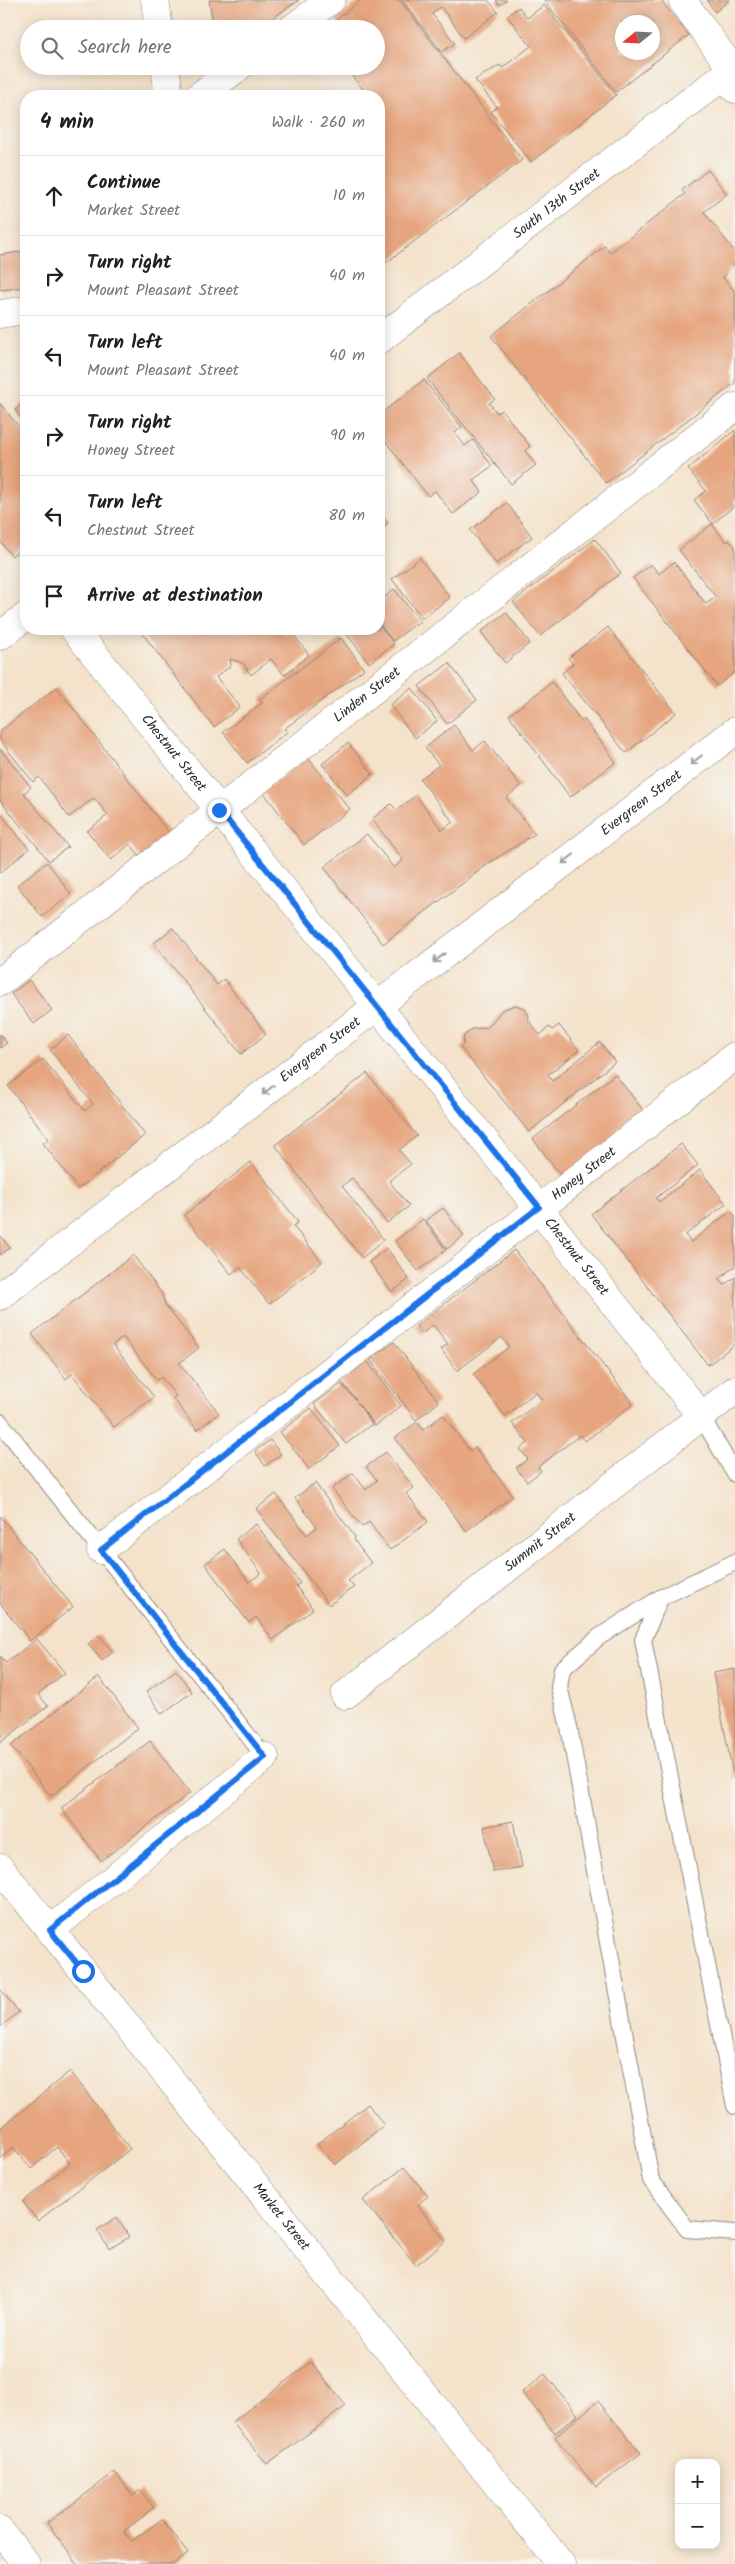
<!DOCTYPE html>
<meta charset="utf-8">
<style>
:root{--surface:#fff;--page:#f2f2f2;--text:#202124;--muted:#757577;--line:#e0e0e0}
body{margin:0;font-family:Kalam,sans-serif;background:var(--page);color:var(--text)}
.controls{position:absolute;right:15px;bottom:15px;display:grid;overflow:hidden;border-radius:10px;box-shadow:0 2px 12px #0003}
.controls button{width:45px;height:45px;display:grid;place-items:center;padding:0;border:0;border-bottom:1px solid var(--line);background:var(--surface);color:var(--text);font:25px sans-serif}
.compass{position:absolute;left:615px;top:15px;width:45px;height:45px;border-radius:50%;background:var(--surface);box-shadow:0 2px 12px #0003;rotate:252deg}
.stop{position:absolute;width:15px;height:15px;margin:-11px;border:4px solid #1a73e8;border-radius:50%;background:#fff}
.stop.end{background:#1a73e8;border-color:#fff;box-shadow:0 1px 5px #0008}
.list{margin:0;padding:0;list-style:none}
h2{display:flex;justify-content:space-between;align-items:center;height:65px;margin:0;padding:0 20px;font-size:21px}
h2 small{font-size:16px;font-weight:400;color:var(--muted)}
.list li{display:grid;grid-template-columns:32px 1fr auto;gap:15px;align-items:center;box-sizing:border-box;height:80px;padding:0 20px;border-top:1px solid var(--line)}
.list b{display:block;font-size:19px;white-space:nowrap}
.list p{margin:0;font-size:16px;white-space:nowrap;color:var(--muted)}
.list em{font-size:16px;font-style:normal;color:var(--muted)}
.icon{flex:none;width:28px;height:28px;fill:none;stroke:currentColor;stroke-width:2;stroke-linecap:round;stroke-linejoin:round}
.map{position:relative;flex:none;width:735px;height:2564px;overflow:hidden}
.search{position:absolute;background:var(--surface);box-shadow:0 2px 12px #0003;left:20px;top:20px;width:365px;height:55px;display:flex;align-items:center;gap:12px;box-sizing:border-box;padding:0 18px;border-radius:28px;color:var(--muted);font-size:19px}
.panel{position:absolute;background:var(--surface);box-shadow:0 2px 12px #0003;left:20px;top:90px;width:365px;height:545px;border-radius:20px}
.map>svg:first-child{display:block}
.building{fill:#e6a57f;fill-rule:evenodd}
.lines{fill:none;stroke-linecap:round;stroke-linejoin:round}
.lane-casing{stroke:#90867a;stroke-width:18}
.street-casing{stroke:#90867a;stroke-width:29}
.secondary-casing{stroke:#90867a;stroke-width:29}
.primary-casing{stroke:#90867a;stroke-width:29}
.lane{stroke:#fff;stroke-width:16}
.street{stroke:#fff;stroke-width:28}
.secondary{stroke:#fff;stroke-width:28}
.primary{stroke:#fff;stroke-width:28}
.oneway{stroke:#a0a0a0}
.route{stroke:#1a73e8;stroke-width:6}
.labels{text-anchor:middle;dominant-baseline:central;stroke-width:4.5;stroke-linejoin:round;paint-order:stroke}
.street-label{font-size:14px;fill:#2b2b2b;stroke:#f6f6f2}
</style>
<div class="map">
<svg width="735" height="2564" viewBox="0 0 735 2564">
<rect width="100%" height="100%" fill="#f6f6f2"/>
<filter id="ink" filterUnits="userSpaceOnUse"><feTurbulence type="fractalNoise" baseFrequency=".02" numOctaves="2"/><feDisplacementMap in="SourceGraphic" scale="10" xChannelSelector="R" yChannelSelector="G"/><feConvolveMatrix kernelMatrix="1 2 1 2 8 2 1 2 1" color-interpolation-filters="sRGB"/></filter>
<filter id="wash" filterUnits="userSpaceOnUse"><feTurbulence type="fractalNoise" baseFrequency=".0096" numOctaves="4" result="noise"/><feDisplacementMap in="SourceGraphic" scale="20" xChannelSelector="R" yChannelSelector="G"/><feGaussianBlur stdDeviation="1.12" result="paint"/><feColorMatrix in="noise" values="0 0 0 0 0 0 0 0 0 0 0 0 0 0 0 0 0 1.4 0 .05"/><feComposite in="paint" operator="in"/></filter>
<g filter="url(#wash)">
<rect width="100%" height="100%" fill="#f4e2ca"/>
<g id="blocks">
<path class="building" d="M209,0h90l-29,20 -21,3 1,6h-36z
M361,0h39l122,160 -143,108v-172h-26l10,-7 -12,-14 12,-9h13v-37h-34l-6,-9z
M402,0h86l10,12 -34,26 -23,-31 -6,4 -3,3 23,29 -13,9z
M496,0h11l-7,5z
M544,0h117l28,35 -73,57zM622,22h30v30h-30z
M707,0h23l-15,12z
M544,5l72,90 -85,67 -40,-50 6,-5 -22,-27 25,-15 2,3 29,-22 -24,-30 12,-9 8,11z
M708,170l19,24 -23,18 31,40v10l-12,16 12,14v91l-129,100 -115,-147 114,-90 5,7 75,-59 -3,-4z
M26,251v36l-26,3v-35z
M459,353l36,46 -6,4 8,10 5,-3 28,36 -5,5 11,14 -25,19 -84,-105z
M424,380l38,47 -7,6 10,13 8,-6 19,26 -19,14 9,12 -29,22 -18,-23 -7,5 -49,-63v-18z
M26,401v24l-11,-15z
M0,403l26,33v108l-14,12 -12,-15z
M735,430v75l-22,19 -19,-24 12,-9 -18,-22z
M507,503l25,34 -36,27 -26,-34z
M379,511l9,12 -9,7z
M712,524l14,18 3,-2 6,7v125l-18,14 -84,-108 18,-14 8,10 15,-12 32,42 10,-7 -37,-47z
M595,539l26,34 -81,63 -27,-34z
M420,558l30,40 -28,20 -30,-39z
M394,589l26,32 -27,20 -14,-18v-21z
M506,612l24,31 -25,20 -24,-31z
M379,625l15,19 -25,19 -26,-34h36z
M608,627l68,86 -50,40 -64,-80 11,-9 -5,-6z
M139,629h142l4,5 5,-4 19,25 -25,20 -13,-16 -20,16 -8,-12 -13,-4 1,7 -15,11 24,30 -26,20z
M341,638l23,31 -80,60 3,3 -40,31 -24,-31 40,-30 -3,-3z
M449,663l28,37 -30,24 -28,-38z
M552,682l29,39 3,-2 32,43 -46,35 -61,-82z
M57,687l116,151 -29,23 -14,-17 -19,16 -24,-29 21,-16 -14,-17 -25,19 -30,-40 -6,5 -33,-42v-9z
M412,688l25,33 -22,17 -25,-33z
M454,725l19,25 12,-9 36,45 -15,12 29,36 -43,27 -109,83 -59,-77 43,-33 27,34 9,-8 -31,-41 19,-15 6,6 19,-15 26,35 11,-8 -33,-43 19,-14 -14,-17z
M348,743l25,31 -26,21 -25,-31z
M0,749l31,38 -7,6 44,54 -19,14 -49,-61z
M307,757l43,52 -46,36 -41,-53z
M0,813l29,36 -29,24z
M47,862l24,32 -29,23 -25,-32z
M173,928l44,57 7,-6 42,55 -25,20 -87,-111z
M29,980l23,30 -18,14 -23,-30z
M515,1005l10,3 4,8 -1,4 12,15 9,-8 3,3 7,-5 20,25 -31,25 4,6 48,-39 15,20 -86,70 -69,-85 3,-2 1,-9 8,-7 16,-2 14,-17z
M0,1034l7,9 -7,5z
M68,1035l77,100 -67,54 -35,-46 6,-4 -41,-53 35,-27 42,52 8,-7 -43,-54z
M367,1073l50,63 -18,14 12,14 -22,17 20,25 -22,17 -35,-45 -10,8 42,54 -22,18 -87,-113z
M615,1074l34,44 -82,65 -34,-44z
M681,1144l17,21 -42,33 3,4 41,-32 26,34 -41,31 6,7 40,-31 4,5v50l-16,13 5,6 11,-8v67l-27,21 -117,-151z
M251,1162l44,56 3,4 -5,4 29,36 -53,42 -29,-37 -9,7 -47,-59z
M443,1208l21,28 -17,13 -21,-29z
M423,1219l23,31 -28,21 -23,-30z
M0,1235l10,13 -10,7z
M387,1248l22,31 -17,13 -23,-30z
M514,1250l119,154 -48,37 -5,-6 -42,32 3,4 -14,11 -11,-14 12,-9 -8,-10 8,-6 -16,-20 30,-23 -6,-8 -31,24 -32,-42 36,-27 -7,-10 -45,34 -16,-22 7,-5 -15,-19 -11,9 -6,-8z
M133,1255l29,39 3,11 34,43 -20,15 40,50 -22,17 -24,-32 3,-2 -15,-19 -4,3 -34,-43 -10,8 41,52 -40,30 -42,-53 -6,5 -34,-45z
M394,1342l45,60 -23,18 -46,-60z
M367,1361l34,45 -26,20 -18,-24 15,22 -26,20 -32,-40 27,-20 16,17 -16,-20z
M311,1408l29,38 -31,23 -29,-37z
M443,1415l27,36 5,-4 38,49 -47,35 -71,-93 22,-16 6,8z
M270,1440l11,14 -16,12 -10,-15z
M386,1452l28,36 -8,5 22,29 -38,28 -21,-28 -7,5 -30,-38 21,-16 13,17 11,-10 -11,-13z
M315,1483l40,54 -1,3 17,23 -23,18 6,6 -25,18 -73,-96 20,-15 31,41 10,-8 -22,-29z
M0,1516l73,91 -43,34 -30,-38z
M256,1524l44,59 -4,3 17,23 -40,31 -17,-23 -7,6 -44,-59 20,-15 24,33 7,-5 5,-4 -25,-34z
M99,1635l14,17 -11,9 -14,-17z
M37,1639l28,34 -27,21 10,12 -48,37v-87l6,7z
M735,1669v110h-1l-21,-106z
M176,1670l16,22 -30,22 -16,-22z
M99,1677l39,51 -87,68 -40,-50z
M150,1741l40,52 -89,68 -40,-53z
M513,1821l9,46 -29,5 -9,-45z
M0,1989l19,23 -19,15z
M70,2071l60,78 -92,72 -15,-19 47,-39 -13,-16 -26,22 -18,-22 -13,12v-30z
M368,2104l16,21 -49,40 -18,-21z
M404,2167l24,29 -11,9 29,36 -30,24 -53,-65z
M117,2217l12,20 -20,12 -12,-19z
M311,2362l35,44 -79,58 -35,-42z
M545,2374l33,41 -23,18 -33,-41z
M598,2401l43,52 -45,34 -41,-50z
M115,2472l18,24 7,-6 14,18 -30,23 3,5 5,5 30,-22 26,35 -14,10h-96l-31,-41z"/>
</g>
</g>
<g filter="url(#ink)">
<use href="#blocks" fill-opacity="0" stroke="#90867a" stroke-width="1"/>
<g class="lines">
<defs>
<path id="lane" d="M701,1416l34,58
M0,1422l265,335
M735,1562l-75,36 -17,42 92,466
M660,1598l-61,39 -37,32 -3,18 10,40 82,453 36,49 48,4"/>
<g id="street">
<path d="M155,0l4,29"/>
<path d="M682,0l50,69 3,20"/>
<path d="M291,29l40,-29"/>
<path d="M165,66l4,30"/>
<path d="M199,96l41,-30"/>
<path d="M0,314l26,-4"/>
<path id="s1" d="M74,629c210,262 422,522 627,787"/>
<path id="s2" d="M0,982l735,-575"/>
<path id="s3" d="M0,1296l735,-565"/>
<path id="s4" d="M101,1550l634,-494"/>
<path id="s5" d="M345,1695l390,-305"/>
<path d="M50,1930l215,-173"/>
<path d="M0,2531l26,33"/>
</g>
<g id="secondary">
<path id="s6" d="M379,340l356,-273"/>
<path d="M0,636l26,-20"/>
</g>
<g id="primary">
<path id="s7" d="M0,1868l561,696"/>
</g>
</defs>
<use href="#lane" class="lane-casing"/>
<use href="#street" class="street-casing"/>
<use href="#secondary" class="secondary-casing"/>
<use href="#primary" class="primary-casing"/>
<use href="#lane" class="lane"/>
<use href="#street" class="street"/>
<use href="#secondary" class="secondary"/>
<use href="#primary" class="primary"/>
</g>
<defs><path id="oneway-shaft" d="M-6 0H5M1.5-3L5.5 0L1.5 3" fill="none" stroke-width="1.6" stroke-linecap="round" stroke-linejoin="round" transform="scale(1.25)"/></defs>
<g class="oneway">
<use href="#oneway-shaft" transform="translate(696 760) rotate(142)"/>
<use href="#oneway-shaft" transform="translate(568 859) rotate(142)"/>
<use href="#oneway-shaft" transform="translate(439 958) rotate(142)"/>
<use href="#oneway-shaft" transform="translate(268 1090) rotate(142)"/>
</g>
</g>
<g class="lines" filter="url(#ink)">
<path class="route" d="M83,1971l-33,-41 215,-173 -164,-207 438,-343 -320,-397"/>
</g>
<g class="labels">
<g class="street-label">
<text stroke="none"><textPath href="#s6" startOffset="224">South 13th Street</textPath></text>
<text stroke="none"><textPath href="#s2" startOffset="466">Linden Street</textPath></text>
<text stroke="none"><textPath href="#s1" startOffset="159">Chestnut Street</textPath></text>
<text stroke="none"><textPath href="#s3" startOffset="809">Evergreen Street</textPath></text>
<text stroke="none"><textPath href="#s3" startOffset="404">Evergreen Street</textPath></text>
<text stroke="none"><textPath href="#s4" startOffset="612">Honey Street</textPath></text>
<text stroke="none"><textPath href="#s1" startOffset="804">Chestnut Street</textPath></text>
<text stroke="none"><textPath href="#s5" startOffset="248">Summit Street</textPath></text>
<text stroke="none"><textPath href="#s7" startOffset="448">Market Street</textPath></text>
</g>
</g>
</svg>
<div class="controls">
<button>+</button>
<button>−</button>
</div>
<svg class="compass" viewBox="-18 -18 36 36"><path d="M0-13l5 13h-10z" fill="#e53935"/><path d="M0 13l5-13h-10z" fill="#757577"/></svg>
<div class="stop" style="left:83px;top:1971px"></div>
<div class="stop end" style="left:219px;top:810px"></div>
<div class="search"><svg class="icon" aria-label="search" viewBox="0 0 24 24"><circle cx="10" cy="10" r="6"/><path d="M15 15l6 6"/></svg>Search here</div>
<section class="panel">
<h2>4 min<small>Walk · 260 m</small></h2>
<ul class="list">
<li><svg class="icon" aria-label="ahead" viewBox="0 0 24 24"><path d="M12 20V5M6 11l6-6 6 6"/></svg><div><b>Continue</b><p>Market Street</p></div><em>10 m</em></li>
<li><svg class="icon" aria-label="right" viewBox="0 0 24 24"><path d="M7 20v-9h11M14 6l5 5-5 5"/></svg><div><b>Turn right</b><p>Mount Pleasant Street</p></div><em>40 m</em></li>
<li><svg class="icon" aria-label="left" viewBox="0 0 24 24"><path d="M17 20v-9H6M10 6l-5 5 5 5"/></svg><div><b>Turn left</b><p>Mount Pleasant Street</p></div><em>40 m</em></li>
<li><svg class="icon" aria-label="right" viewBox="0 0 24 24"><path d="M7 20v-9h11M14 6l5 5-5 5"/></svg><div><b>Turn right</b><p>Honey Street</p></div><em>90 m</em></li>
<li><svg class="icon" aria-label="left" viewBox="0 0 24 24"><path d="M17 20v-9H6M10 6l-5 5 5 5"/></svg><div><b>Turn left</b><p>Chestnut Street</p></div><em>80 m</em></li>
<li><svg class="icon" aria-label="arrive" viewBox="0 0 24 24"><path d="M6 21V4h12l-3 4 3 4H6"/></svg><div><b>Arrive at destination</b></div></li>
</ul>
</section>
</div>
